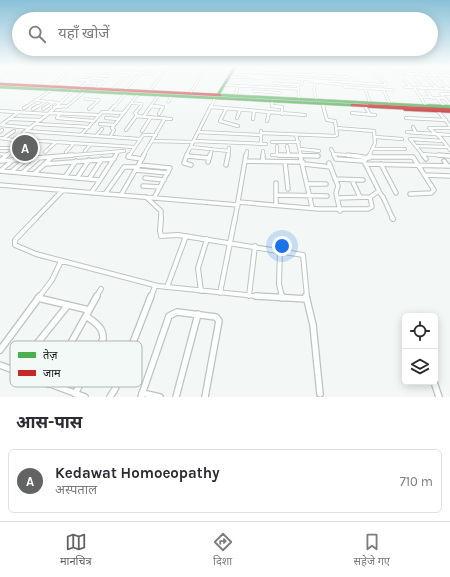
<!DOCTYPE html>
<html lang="hi">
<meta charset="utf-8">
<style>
:root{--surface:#fff;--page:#f7f7f7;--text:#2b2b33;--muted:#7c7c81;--line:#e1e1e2;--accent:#616462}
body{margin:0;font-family:Karla,"Noto Sans Devanagari",sans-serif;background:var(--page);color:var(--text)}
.controls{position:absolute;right:12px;bottom:12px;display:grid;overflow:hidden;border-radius:6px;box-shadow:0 2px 10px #0003}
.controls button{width:36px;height:36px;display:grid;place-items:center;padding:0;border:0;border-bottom:1px solid var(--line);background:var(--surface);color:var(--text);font:20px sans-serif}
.you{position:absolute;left:282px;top:246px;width:14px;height:14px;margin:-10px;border:3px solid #fff;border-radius:50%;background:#1a73e8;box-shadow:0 0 0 6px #1a73e833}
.badge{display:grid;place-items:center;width:26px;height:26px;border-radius:50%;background:var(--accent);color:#fff;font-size:13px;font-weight:700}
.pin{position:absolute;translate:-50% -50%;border:2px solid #fff;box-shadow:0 1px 4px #0006}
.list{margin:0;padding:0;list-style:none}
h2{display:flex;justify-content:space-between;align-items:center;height:52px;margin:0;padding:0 16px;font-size:17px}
h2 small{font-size:13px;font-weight:400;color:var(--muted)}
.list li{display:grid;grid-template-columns:26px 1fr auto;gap:12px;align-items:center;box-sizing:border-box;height:64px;margin:0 8px 8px;padding:0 8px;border:1px solid var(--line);border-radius:6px}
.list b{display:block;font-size:15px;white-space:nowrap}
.list p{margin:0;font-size:13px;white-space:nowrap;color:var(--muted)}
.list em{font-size:13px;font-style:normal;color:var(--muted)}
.icon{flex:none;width:22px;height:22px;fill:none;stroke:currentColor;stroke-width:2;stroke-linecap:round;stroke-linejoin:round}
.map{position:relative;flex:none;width:450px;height:397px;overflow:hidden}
.search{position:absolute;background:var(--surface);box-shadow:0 2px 10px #0003;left:12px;right:12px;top:12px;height:44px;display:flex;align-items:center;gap:10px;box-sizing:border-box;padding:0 14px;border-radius:22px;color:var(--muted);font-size:15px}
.sheet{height:124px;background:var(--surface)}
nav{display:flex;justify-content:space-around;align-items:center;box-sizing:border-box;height:56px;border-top:1px solid var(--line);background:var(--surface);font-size:11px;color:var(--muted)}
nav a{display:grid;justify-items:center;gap:2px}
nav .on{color:var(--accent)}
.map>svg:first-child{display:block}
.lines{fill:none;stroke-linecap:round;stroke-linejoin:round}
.street-far4-casing{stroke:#bec2c1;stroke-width:3}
.street-far3-casing{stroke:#bec2c1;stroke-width:4}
.street-far2-casing{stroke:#bec2c1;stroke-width:5.5}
.street-far1-casing{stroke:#bec2c1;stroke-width:6}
.street-casing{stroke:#bec2c1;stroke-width:8}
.fast-far1-casing{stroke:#bec2c1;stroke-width:3.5}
.fast-casing{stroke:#bec2c1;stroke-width:5}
.jam-far1-casing{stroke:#bec2c1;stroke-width:3.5}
.jam-casing{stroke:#bec2c1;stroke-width:5}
.street-far4{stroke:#fdfefe;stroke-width:2}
.street-far3{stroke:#fdfefe;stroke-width:2.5}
.street-far2{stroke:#fdfefe;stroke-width:3.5}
.street-far1{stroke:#fdfefe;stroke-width:4}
.street{stroke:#fdfefe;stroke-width:5.5}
.fast-far1{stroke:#4caf50;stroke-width:2.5}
.fast{stroke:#4caf50;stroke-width:3.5}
.jam-far1{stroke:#c62828;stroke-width:2.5}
.jam{stroke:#c62828;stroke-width:3.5}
.key{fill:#f2f9f6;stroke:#afb5b2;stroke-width:1}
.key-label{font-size:11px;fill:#121513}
</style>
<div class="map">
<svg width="450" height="397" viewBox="0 0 450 397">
<rect width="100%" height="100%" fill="#f3f8f6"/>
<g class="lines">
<defs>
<path id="street-far4" d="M392,67l19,20
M404,67l18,21
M416,67l8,7
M427,67l7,8
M439,67l8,8
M147,69l20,1
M105,71l50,3
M119,72l6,-5
M256,72l92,5 3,2 1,4
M397,73l53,3
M230,74l156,11 -2,-4 -23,-14
M421,74l16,14
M85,75l23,1
M434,76l14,13
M227,77l35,1
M0,78l17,-11
M78,80h11
M309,81l36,4
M315,82l-1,7 2,11
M86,83l15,1
M274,83l24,2
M224,85l75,4
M344,85l1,2 48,3
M50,86l19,-14
M405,87l45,2
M365,88l5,15
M79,89l13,-11 15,1 -11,10
M113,89l24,-22
M383,89l7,15
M415,89l11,17
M124,90l24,-23
M149,91l19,-24
M254,91l26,2
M427,92l5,6
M190,93l17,-26
M441,94l9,10
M441,94h9
M235,96l3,-10
M420,97l25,1
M437,98l8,9
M85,99l14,1 -8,7
M299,99l-1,-14 4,-1v-6
M36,100l22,3
M272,101v5l9,1
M168,102l4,-6
M132,103l10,1 -2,3
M323,104l1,3
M151,106l11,1
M26,107l25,-17
M37,107l8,-5
M46,107l8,-5
M56,107l19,-18
M66,107l18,-15
M114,107l11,-13
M128,107l10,-13
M150,107l9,-12
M211,107l4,-9"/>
<path id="street-far3" d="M151,106l12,1 -4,7
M272,106l10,1v7
M323,106l4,14 8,1 1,7 38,3 1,12 -6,13
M365,106l5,9
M54,107l13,-1
M211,107l94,8
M24,108l3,-2
M33,109l5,-3
M43,109l5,-3
M89,109l3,-3
M226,109l-6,12 18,5
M0,111l48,3 9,-8
M438,111l12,15
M109,112l5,-6
M49,113l51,2
M60,113l-3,5 37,3
M352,113l23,2
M136,116l35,3
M143,117l8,-11
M106,118l13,1
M237,118l3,-8
M406,118l40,2
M10,119l31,1
M253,119l1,-8
M267,121l2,-8
M36,124l53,3
M100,124l14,1
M0,125l31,3
M1,125l18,-13
M413,127l3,6
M450,128h-21l12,10 9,12
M126,130l11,-15 -2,-2 6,-7
M26,131l114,8
M142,131l9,-14
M261,131v13
M0,132l2,-2
M198,132l63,3
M407,132l28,2
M261,133l74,3 2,-1 -1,-7
M436,134l14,1
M81,135l21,-23 22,1
M296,135l5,21
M96,136l6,-7
M110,137l4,-7 -2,-2 17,-22
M376,137l26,2
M0,138l13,2 9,-5
M4,138l10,-7
M410,139l33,2
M410,139l14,17
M25,140l109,7
M152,141l41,1
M194,141l72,3
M272,142h27
M277,146v9
M287,146l2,10
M416,146l31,1
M191,147l38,4
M0,148h11l5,-2
M300,149l19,2
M331,149l4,7
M373,149h32
M85,151l5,-6
M263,151v5
M45,152l11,-10
M66,152l8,-9
M0,154l8,1
M333,154l27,2
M422,154l28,2
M23,155l15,-14
M272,155l46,1
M6,156l23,-19 -6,-2v-2l25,-19
M61,156l63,-5
M115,156l3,-4
M129,156l14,-21h13
M143,156l22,-38
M186,156l25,-50
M187,156h2
M210,156l2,-7
M228,156l1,-8
M246,156l1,-5"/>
<path id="street-far2" d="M129,155l-1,2 14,2
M187,155l-3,8 7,2
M263,155v6
M279,155l39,1
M300,155l12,52
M334,155l2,4 28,2
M348,155l21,3
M423,155l3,4
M438,155l12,1
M187,156l22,2
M370,157h43l21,33 -3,3 -21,1
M1,160l6,-5
M1,161l72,-6
M246,161l57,1
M444,161l4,5
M208,162l2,-7
M285,162l3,27
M329,163l9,23 -2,7 4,18
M45,164l69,-5
M304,164l27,3
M365,164l85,2
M381,164l15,29
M139,165l31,3 -16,30
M226,165l2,-10
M136,170l32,3
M0,171l89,8
M0,171l13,-11
M11,172l14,-12
M22,173l17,-15
M34,174l18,-17
M425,175l25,1
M65,177l11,-16
M77,178l12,-18
M145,178l19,2
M335,179l28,1
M100,180l16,-25
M352,180l8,17
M276,183v22
M308,184h18
M0,185l238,20
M143,186l17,1
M379,192l4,5 10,22
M91,193l9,-13 -11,-1 13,-20
M105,194l19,-27h14
M121,195l23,-40
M276,195l51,1
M146,197l15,14v8
M337,198l33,-1
M238,202l81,7h49l4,-2 -2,-10 9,-6 -15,-30 6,-6
M35,219l28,-29
M235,219l11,-64"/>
<path id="street-far1" d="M36,218l-21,22v5l21,9 122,32 107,11
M161,218l-1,13 1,5 17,-1 125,20 4,42
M392,218l1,1
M280,250l-1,34 3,13
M167,287l19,-51
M201,291l-3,-23 9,-29
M220,293l15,-75
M249,296l6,-50
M39,297l13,-17 9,-19
M96,297l5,-8
M151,297l4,-11"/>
<path id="street" d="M256,296l51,3
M282,296v2
M306,296l7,29 7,69
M38,298l51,12
M0,350l40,-54
M0,365l85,32
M15,371l53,-66
M434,382l5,15
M48,384l49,-88
M142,393l18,4
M75,394l28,-55c1,-12 -9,-17 -17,-23
M110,397l5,-8 36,-93
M141,397l28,-81 8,-4 39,5 3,4 -14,76
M176,397l22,-83"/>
<path id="fast-far1" d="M0,87l352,18
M218,95l17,-28
M220,95l228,12"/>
<path id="fast" d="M429,106l21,1"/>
<path id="jam-far1" d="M0,84l220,11
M352,105l37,2"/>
<path id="jam" d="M369,106l81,4
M405,109l45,2"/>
</defs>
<use href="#street-far4" class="street-far4-casing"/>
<use href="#street-far3" class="street-far3-casing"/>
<use href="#street-far2" class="street-far2-casing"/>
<use href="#street-far1" class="street-far1-casing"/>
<use href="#street" class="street-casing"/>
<use href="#fast-far1" class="fast-far1-casing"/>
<use href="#fast" class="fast-casing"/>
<use href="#jam-far1" class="jam-far1-casing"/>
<use href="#jam" class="jam-casing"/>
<use href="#street-far4" class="street-far4"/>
<use href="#street-far3" class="street-far3"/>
<use href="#street-far2" class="street-far2"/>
<use href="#street-far1" class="street-far1"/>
<use href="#street" class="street"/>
<use href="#fast-far1" class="fast-far1"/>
<use href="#fast" class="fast"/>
<use href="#jam-far1" class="jam-far1"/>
<use href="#jam" class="jam"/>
</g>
<linearGradient id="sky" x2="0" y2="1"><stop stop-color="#8ac1d8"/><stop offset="0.54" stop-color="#fafcfb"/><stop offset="1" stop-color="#fafcfb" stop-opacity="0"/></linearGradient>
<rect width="450" height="123" fill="url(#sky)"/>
<rect x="10" y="341" width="132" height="46" rx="6" class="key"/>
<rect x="18" y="352" width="18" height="6" fill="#4caf50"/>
<rect x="18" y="370" width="18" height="6" fill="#c62828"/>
<g class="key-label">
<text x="43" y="359">तेज़</text>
<text x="43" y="377">जाम</text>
</g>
</svg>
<div class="controls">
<button><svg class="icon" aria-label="locate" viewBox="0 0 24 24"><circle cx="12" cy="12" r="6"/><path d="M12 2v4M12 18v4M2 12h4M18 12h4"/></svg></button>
<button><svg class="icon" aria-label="layers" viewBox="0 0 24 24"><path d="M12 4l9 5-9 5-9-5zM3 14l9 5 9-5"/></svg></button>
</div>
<div class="you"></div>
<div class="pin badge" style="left:25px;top:148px">A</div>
<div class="search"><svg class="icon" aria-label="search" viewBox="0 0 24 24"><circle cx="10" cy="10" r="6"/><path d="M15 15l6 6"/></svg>यहाँ खोजें</div>
</div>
<section class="sheet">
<h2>आस-पास<small></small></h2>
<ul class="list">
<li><span class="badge">A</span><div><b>Kedawat Homoeopathy</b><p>अस्पताल</p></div><em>710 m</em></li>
</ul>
</section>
<nav>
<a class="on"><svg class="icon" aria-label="map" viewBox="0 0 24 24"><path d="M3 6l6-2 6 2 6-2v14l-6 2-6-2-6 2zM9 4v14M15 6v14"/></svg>मानचित्र</a>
<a><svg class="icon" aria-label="directions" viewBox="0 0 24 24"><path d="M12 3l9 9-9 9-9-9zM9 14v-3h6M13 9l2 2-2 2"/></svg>दिशा</a>
<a><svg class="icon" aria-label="saved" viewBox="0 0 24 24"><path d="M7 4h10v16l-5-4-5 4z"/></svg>सहेजे गए</a>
</nav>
